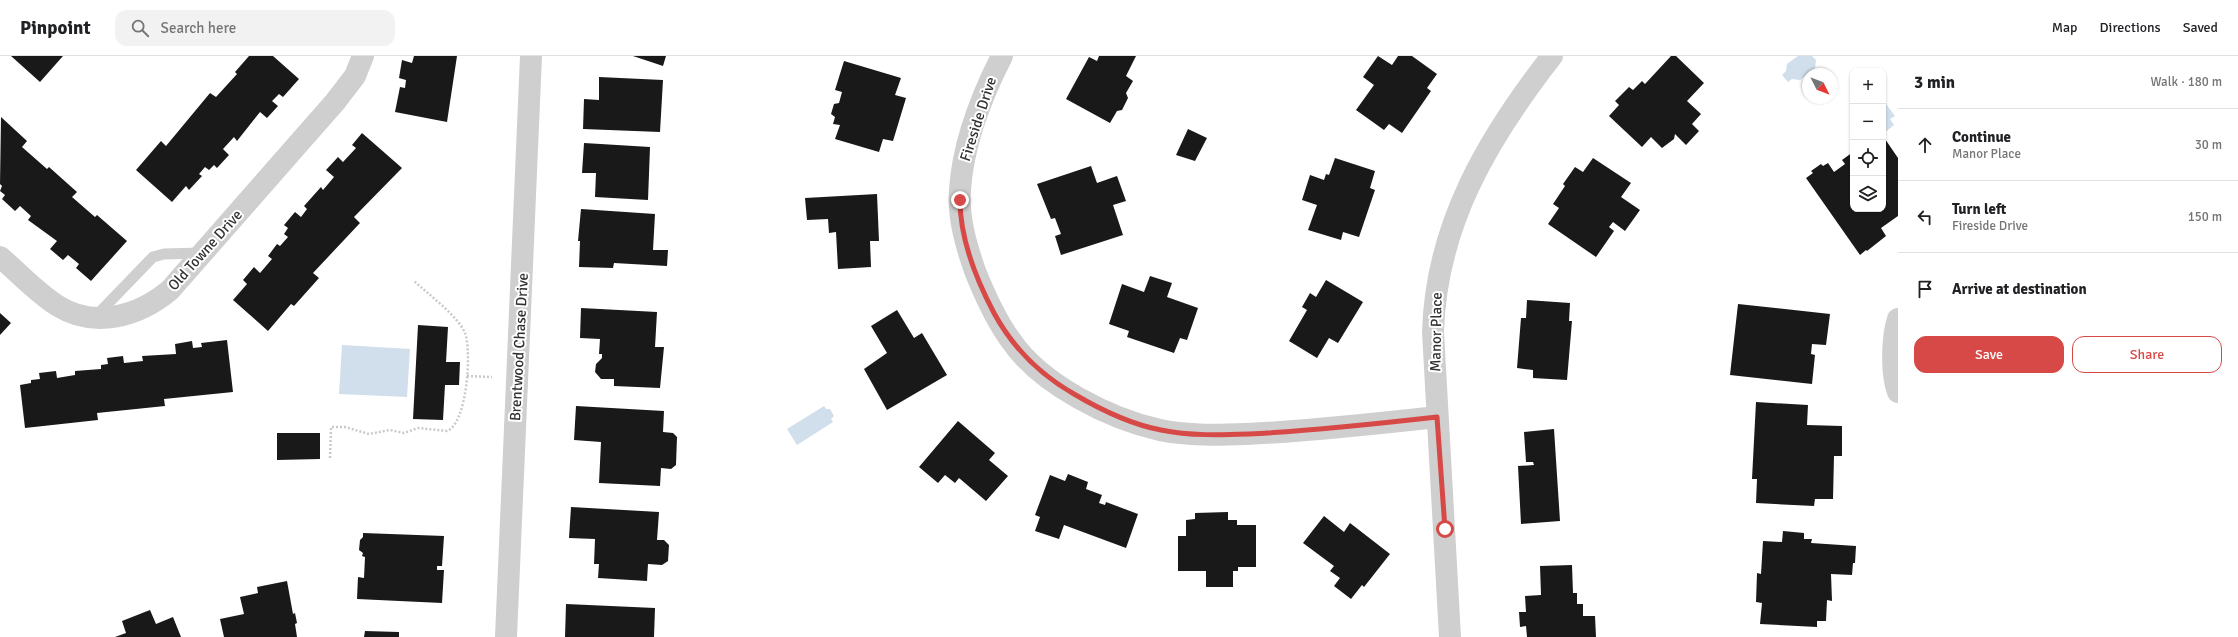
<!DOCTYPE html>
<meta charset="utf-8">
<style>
:root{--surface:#fff;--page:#f2f2f2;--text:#202124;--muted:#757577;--line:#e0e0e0;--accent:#d64947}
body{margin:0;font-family:Signika,sans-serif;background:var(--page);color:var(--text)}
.controls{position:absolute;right:12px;top:12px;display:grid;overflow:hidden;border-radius:8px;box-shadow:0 1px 3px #0004}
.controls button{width:36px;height:36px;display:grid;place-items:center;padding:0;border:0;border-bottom:1px solid var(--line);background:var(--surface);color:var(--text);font:20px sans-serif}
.compass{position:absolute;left:1802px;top:12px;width:36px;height:36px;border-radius:50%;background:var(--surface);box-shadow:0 1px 3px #0004;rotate:132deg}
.stop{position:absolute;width:12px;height:12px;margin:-9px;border:3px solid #d64947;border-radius:50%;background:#fff}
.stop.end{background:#d64947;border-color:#fff;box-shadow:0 1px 4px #0008}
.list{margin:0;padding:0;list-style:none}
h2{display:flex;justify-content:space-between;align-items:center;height:52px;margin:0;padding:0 16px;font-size:17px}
h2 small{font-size:13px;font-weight:400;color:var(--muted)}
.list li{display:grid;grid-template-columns:26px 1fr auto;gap:12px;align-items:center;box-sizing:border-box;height:72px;padding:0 16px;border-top:1px solid var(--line)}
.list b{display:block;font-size:15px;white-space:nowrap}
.list p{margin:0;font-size:13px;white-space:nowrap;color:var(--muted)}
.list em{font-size:13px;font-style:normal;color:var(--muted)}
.actions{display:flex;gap:8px;padding:12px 16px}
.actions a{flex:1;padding:9px 0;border:1px solid var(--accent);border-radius:12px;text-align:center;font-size:14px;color:var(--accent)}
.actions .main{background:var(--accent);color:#fff}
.icon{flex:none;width:22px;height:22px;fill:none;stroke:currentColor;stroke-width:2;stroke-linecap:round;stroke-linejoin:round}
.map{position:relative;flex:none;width:1898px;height:581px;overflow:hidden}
header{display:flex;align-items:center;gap:24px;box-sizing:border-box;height:56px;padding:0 20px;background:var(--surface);border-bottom:1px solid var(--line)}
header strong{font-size:19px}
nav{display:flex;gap:22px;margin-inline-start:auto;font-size:14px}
.search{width:280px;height:36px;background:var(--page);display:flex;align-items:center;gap:10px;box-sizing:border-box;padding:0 14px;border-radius:12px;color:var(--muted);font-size:15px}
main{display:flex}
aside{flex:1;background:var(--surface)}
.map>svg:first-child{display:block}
.water{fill:#d1deeb}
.building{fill:#191919}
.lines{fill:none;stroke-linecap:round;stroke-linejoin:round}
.path{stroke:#c9c9c9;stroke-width:2.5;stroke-dasharray:2 2;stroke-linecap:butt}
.service{stroke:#cfcfcf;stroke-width:11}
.minor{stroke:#cfcfcf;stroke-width:22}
.route{stroke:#d64947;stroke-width:5}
.labels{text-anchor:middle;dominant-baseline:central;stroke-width:4;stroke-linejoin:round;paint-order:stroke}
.street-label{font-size:15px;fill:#323232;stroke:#fff}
</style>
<header>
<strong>Pinpoint</strong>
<div class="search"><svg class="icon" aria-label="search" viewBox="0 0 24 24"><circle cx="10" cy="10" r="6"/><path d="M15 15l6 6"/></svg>Search here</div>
<nav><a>Map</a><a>Directions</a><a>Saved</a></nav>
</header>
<main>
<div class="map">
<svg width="1898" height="581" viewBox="0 0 1898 581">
<rect width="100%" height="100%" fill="#fff"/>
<path class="water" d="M1798,0h14l4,4 -1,8 -15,12 -8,-1 -4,3 -6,-7 4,-4 1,-7z
M1883,44l12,16 -5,3 4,6 -11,9z
M342,289l68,4 -3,48 -68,-3z
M824,350l2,3h4l4,7 -3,3 2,3 -36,23 -10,-16z"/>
<path class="building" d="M11,0h52l-23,26z
M249,0h24l26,23 -16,18 -4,-3 -7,7 6,5 -11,12 -7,-6 -23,29 -3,-4 -11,12 6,6 -12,13 -3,-3 -5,5 -4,-3 -6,7 3,2 -13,14 -3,-4 -14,16 -36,-32 25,-29 5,5 44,-53 6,4 21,-23 -2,-2z
M414,0h43l-10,66 -52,-10 5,-25 5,1 1,-8 -7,-2 3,-18 10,3z
M633,0h33l-3,10z
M1099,0h37l-10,20 7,5 -7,12 2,5 -6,12 -5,1 -7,12 -44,-24 23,-42 8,4z
M1378,0l14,9 6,-9h14l25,18 -10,14 4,3 -29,42 -13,-9 -5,6 -28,-20 18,-25 -11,-8z
M1671,0h5l28,27 -17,18 14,13 -9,10 7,7 -13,14 -11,-11 -1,5 -12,9 -11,-11 -9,10 -33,-31 10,-11 -4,-4 14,-14 4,3 9,-9 3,3z
M844,5l57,17 -6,17 11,3 -13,43 -10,-2 -4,13 -44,-13 5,-14 -7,-1 2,-7 -4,-3 3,-10 5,-1 3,-11 -7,-2z
M599,21l64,3 -3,52 -77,-3 1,-30 15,1z
M1,61l26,24 -5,6 25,22 2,-2 28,25 -5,5 23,20 2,-2 30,26 -36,40 -15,-13 3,-4 -11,-9 -5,5 -13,-11 7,-8 -29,-21 3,-4 -11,-10 -5,5 -13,-12 3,-4 -5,-4 2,-5 -2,-2z
M1188,73l19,9 -12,23 -19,-6z
M362,77l40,35 -48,49 6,6 -47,50 6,5 -25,28 -3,-2 -23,27 -35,-31 14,-16 -4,-4 11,-13 6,6 12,-14 -4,-3 9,-12 3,2 8,-9 -4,-3 4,-6 -4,-3 11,-13 6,5 6,-8 -3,-3 17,-19 2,3 11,-13 -8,-7 12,-13 5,5 13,-14 -4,-3z
M1883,80l15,22v58l-17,12 5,8 -19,15 -1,-1 -6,5 -54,-77 7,-5 -2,-2 10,-7 2,2 5,-3 6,9 11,-8 -3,-4 11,-8v57h30z
M584,87l66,4 -2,53 -53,-3 1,-24h-14z
M1335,102l40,13 -5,17 5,2 -16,47 -16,-5 -2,8 -33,-10 9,-25 -15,-5 8,-25 14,5 2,-6 3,1z
M1593,102l38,25 -10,14 19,13 -15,21 -12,-9 -4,5 5,4 -18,26 -48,-33 11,-16 -6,-4 12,-18 -2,-2 12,-17 8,5z
M1091,110l6,17 20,-7 9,25 -13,4 10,30 -62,20 -6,-19 6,-2 -6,-16 -4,1 -14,-35z
M877,138l2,47h-9l1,26 -33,2 -2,-37 -7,1 -1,-14 -21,1 -2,-22z
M581,153l74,5 -2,36h15l-1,16 -53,-3 -1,5 -34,-1 1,-26h-2z
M1150,220l22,7 -5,14 31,11 -11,32 -7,-2 -6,15 -47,-16 2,-6 -20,-7 13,-40 22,8z
M1326,224l37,22 -25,41 -9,-5 -12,20 -28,-17 18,-31 -5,-3 8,-14 6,4z
M1527,244l43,3 -1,18h3l-5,59 -34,-2v-8l-16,-2 4,-50h5z
M1738,248l92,10 -4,31 -14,-1 -1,10 4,1 -3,29 -82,-9z
M581,252l76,4 -2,35h9l-4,41 -46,-2v-7h-13l-6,-7 1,-8 6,-6v-4h-3l1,-15 -20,-1z
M897,254l17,28 8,-5 25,42 -60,35 -23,-41 23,-16 -16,-27z
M0,257l11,10 -11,12z
M418,269l30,2 -2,35h14l-1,23h-14l-2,35 -30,-1z
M227,284l6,52 -69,7 1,7 -68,7 1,7 -73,8 -5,-43 11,-2v-3l9,-1 -1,-6 17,-2 1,7 18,-3v-4l26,-2v-4l7,-1 -1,-6 16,-2 1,7 19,-2 -1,-5 34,-2 -1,-10 17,-3 1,7 9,-1 -1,-4z
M1756,346l52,3 -1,20 35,1v30h-8l-1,43h-18l-1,7 -58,-3 1,-24h-5z
M576,350l88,5 -1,21 10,1 4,4 -1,28 -5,4 -10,-1 -1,18 -61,-3 2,-41 -27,-2z
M958,365l37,32 -6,7 19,16 -22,25 -27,-23 -4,5 -10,-8 -7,8 -19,-16z
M1554,373l6,92 -39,3 -3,-58 16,-1 -1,-3h-7l-2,-30z
M277,377h43v26l-43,1z
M1068,418l20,8 -2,7 16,6 -3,8 6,2 1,-3 32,12 -12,34 -62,-23 -5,14 -24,-8 5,-14 -5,-2 15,-40 15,6z
M571,451l88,5 -2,28h7l5,5 -1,16 -6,4 -14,-1 -1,17 -49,-3 1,-14h-5l1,-25 -26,-1z
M1228,456v8h9v5h19v42h-18v4h-5v16h-27v-16h-28v-35h8v-16l9,-1v-6z
M1324,460l20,16 6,-9 40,31 -26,33 -2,-2 -11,14 -17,-13 6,-8 -10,-7 4,-5 -31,-23z
M1783,475l21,2v6h8l-1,4 45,3 -1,17h-2l-1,12 -21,-1 1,27 -5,-1 -1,21h-9v6l-57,-3 2,-21 -6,-1 1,-29 4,1 2,-33 19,1z
M363,477l81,3 -2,30h-5v4h7l-2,33 -85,-4 1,-22 6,1 1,-21 -3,-1 1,-3 -4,-3 1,-10 3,-3z
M1572,509l1,28h4v11h6v12h12l1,21h-69l-1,-11 -6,1 -1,-15h7l-1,-16 16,-1 -1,-29z
M287,525l6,33 2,-1 2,10 -2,1 2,13h-73l-4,-18 24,-5 -4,-17 18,-4 -1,-6z
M566,548l89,4 -1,29h-89z
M150,554l6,14 17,-7 8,20h-66l11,-4 -4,-12z
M365,575l34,1v5h-35z"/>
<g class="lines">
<path class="path" d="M467,320l25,1
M330,402l1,-31h14l24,7 21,-4 14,3 14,-5 29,3c20,-7 25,-80 18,-98 -7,-17 -37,-39 -51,-52"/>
<path class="service" d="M95,261l58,-60 11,-3 37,-1"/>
<path class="minor" d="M1002,0c-21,41 -39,87 -42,134 -2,28 6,55 15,81 10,25 21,50 37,71 30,43 98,77 148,88 29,6 58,5 87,4 64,-3 127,-10 190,-17
M0,201c19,16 37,36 58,49 37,23 81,10 112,-16l165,-188 20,-26 8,-20
M1898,263c-6,18 -7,55 0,73
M506,581l25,-581
M1450,581l-17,-305c3,-107 55,-194 119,-276"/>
</g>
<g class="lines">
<path class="route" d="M960,144c0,39 16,79 34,113 19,35 45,61 80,81 27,16 55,30 87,36 29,6 59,5 88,4 63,-3 126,-10 188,-17l8,112"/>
</g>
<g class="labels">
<g class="street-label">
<text transform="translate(978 63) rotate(-72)">Fireside Drive</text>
<text transform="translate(205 194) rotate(-48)">Old Towne Drive</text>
<text transform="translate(1436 276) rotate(-89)">Manor Place</text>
<text transform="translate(519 291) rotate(-87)">Brentwood Chase Drive</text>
</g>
</g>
</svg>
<div class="controls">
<button>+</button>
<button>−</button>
<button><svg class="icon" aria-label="locate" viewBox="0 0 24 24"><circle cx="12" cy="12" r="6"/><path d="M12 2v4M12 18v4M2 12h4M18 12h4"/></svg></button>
<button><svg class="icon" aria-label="layers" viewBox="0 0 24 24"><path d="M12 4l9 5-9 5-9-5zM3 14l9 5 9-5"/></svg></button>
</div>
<svg class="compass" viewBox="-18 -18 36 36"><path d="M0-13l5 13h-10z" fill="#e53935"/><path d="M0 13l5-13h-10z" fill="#757577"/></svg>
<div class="stop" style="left:1445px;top:473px"></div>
<div class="stop end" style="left:960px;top:144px"></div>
</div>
<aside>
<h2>3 min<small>Walk · 180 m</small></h2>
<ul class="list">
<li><svg class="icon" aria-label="ahead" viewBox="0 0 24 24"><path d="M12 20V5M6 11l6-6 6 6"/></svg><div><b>Continue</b><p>Manor Place</p></div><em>30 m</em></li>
<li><svg class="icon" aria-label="left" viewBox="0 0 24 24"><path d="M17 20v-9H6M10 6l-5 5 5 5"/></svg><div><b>Turn left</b><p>Fireside Drive</p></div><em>150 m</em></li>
<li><svg class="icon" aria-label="arrive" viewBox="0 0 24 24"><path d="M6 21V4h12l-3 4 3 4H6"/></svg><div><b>Arrive at destination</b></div></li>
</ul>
<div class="actions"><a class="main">Save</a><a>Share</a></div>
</aside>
</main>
